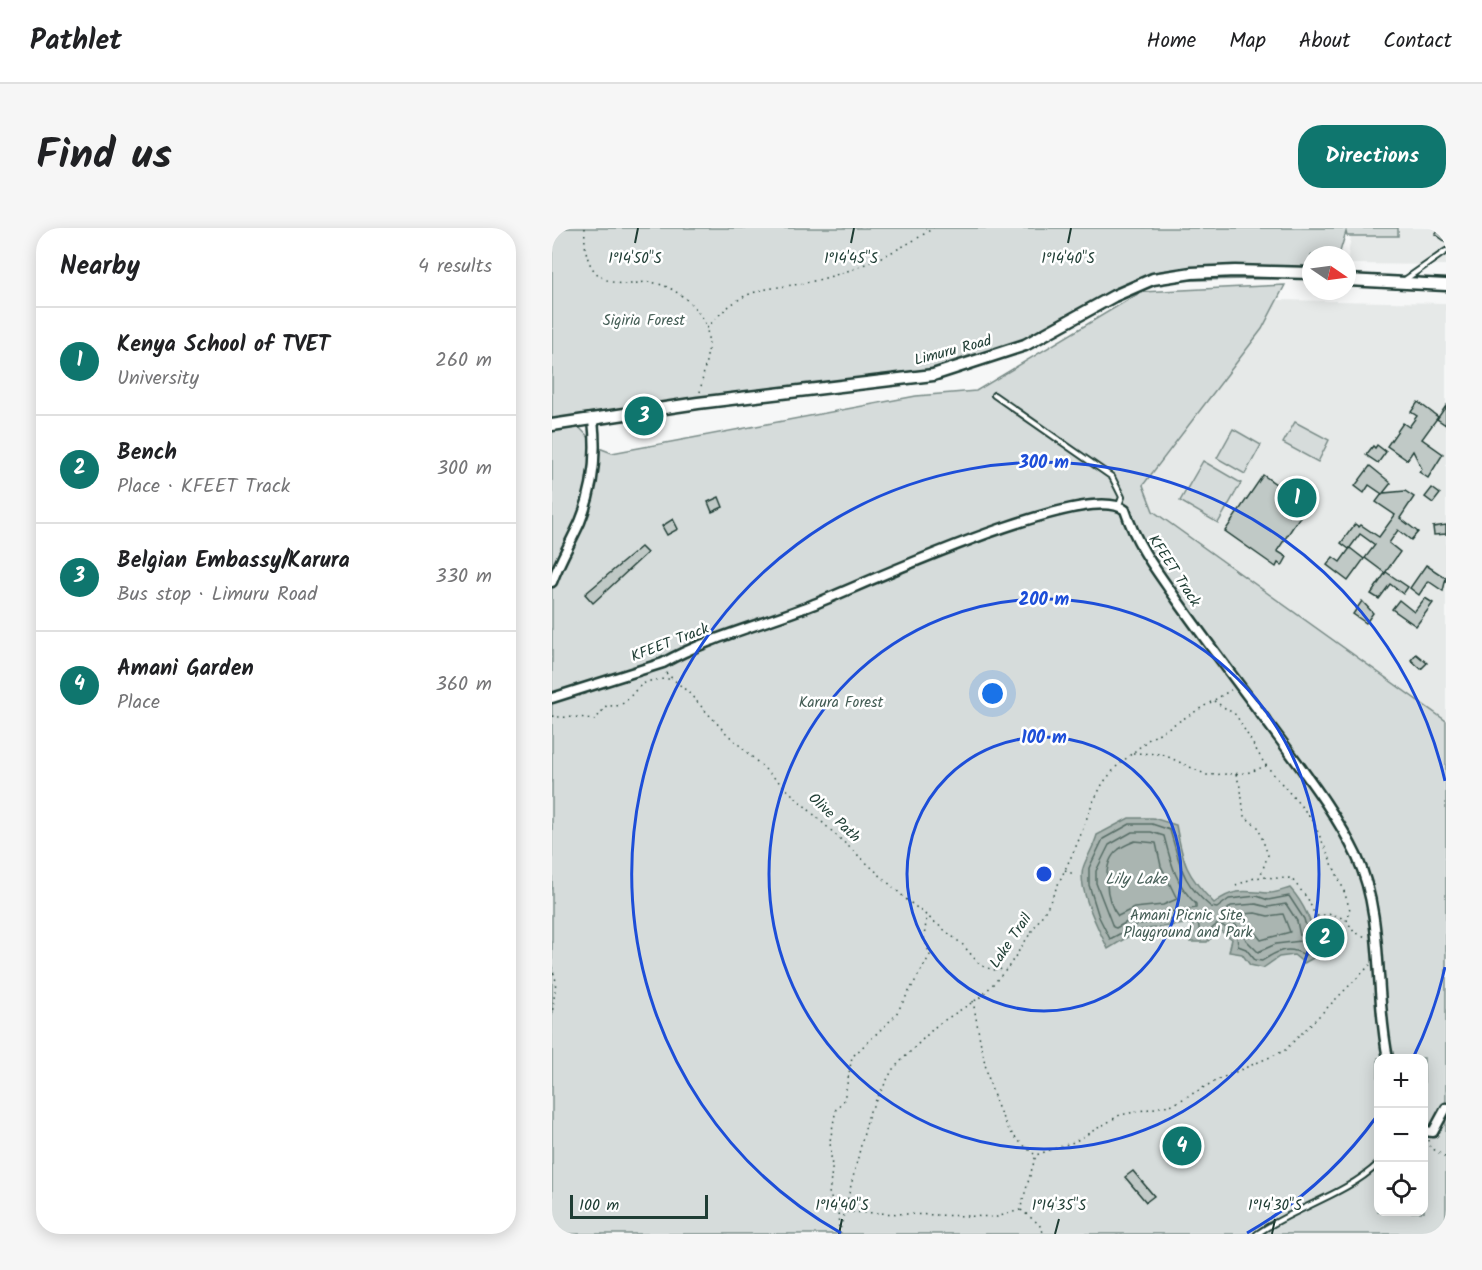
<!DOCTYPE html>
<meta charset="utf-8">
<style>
:root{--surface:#fff;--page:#f6f6f6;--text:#202124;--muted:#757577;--line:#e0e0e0;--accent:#0f766e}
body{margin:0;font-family:Kalam,sans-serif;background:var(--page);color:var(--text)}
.controls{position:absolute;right:18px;bottom:18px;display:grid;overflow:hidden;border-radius:12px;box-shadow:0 3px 15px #0003}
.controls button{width:54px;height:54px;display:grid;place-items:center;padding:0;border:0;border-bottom:2px solid var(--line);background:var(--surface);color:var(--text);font:30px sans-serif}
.compass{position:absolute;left:750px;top:18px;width:54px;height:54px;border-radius:50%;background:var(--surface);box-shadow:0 3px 15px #0003;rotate:103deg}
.scale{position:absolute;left:18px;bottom:15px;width:138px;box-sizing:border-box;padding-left:6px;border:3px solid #1f3d34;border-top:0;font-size:16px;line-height:21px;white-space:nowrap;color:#1f3d34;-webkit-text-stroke:4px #fff;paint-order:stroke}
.you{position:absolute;left:441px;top:466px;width:21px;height:21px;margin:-15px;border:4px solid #fff;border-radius:50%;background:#1a73e8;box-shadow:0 0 0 9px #1a73e833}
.badge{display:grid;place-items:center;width:39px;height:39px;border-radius:50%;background:var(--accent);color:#fff;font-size:20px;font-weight:700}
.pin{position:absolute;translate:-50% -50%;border:3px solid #fff;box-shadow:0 2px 6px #0006}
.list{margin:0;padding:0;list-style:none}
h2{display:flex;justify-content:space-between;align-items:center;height:78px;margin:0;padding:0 24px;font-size:26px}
h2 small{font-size:20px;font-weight:400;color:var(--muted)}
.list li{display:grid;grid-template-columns:39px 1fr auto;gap:18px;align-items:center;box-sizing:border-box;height:108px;padding:0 24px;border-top:2px solid var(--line)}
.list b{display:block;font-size:22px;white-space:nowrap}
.list p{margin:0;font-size:20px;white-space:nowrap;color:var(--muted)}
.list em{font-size:20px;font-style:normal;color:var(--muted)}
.icon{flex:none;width:33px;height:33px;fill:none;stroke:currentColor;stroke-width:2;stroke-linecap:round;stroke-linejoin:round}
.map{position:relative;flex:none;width:894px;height:1006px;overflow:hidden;border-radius:24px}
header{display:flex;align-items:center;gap:36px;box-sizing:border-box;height:84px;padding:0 30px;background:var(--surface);border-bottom:2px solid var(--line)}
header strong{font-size:28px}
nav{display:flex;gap:33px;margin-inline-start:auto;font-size:21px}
.intro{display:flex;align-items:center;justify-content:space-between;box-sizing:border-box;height:144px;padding:0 36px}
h1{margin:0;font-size:42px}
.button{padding:15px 27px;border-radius:24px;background:var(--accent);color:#fff;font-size:21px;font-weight:700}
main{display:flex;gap:36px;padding:0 36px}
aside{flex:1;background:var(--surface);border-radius:24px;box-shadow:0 3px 15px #0003}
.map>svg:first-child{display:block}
.built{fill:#e6e9e8}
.green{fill:#d6dcdb;stroke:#7a8c88;stroke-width:1.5;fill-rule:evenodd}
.water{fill:#aab5b1;stroke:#72857f;stroke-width:1.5}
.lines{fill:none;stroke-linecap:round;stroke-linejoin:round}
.shore{stroke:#576d66;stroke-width:1.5}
.building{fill:#c0c9c6;stroke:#1f3d34;stroke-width:1.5}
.lane-casing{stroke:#1f3d34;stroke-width:8}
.street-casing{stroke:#1f3d34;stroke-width:13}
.secondary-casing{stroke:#1f3d34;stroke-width:15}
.path{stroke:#1f3d34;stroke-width:1.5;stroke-dasharray:1.5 4.5;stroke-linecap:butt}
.lane{stroke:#fff;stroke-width:4}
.street{stroke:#fff;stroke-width:8}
.secondary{stroke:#fff;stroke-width:10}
.ticks{fill:none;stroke:#1f3d34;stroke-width:2}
.ring{fill:none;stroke:#1d4ed8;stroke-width:3}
.labels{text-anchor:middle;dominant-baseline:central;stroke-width:5;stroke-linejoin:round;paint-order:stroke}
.park-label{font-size:15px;fill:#445d55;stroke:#fff}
.street-label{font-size:15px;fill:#1f3d34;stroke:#fff}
.water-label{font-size:16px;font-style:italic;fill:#49615a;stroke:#fff}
.ticks-label{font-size:15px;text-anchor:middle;fill:#1f3d34;stroke:#fff;stroke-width:5;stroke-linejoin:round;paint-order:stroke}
.centre{fill:#1d4ed8;stroke:#fff;stroke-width:3}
.ring-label{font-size:18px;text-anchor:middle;font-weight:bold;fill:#1d4ed8;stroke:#fff;stroke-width:5;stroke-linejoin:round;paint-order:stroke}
</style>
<header>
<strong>Pathlet</strong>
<nav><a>Home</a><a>Map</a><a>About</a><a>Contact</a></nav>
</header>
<div class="intro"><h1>Find us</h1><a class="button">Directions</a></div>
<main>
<aside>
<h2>Nearby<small>4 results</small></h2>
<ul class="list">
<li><span class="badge">1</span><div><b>Kenya School of TVET</b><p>University</p></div><em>260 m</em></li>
<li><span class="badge">2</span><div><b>Bench</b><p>Place · KFEET Track</p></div><em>300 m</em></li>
<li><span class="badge">3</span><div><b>Belgian Embassy/Karura</b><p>Bus stop · Limuru Road</p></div><em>330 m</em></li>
<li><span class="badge">4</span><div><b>Amani Garden</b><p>Place</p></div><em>360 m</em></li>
</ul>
</aside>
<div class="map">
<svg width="894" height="1006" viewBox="0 0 894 1006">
<rect width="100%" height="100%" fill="#f6f7f7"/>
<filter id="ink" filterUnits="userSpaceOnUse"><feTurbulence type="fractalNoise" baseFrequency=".0167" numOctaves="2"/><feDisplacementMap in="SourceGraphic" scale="12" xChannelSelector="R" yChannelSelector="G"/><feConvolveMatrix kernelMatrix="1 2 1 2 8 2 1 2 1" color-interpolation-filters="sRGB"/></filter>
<g filter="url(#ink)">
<path class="built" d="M800,0h94v37l-99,-1z
M725,72l169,3v418l-293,-210 -10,-26 119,-156z"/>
<path class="green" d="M0,0h846v8h-51l-1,-4 -7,23h-28v23l-168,3 -125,67 -101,28 -365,52z
M733,57l-23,44 -119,156 10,26 293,210v513h-894v-804l25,-5 22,23 13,5 304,-57 60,-5 165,-99zM826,830h46v154h-46z
M743,194l34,18 -11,22 -35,-19z
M681,201l28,16 -16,29 -28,-16z
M651,233l38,22 -23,40 -38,-22z"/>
<path class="water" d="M577,590h24l23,7c7,38 10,50 38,78 20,-15 30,-12 53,-10 7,1 16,-3 23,-5 18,20 23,41 31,66l-17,9 -10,-8 -15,2 -16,11 -13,-3 -8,-11 -13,-2 3,-13 -13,-9 -12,12h-17l3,-19 -54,7 -31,19c-9,-19 -33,-64 -24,-84 4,-10 10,-19 13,-30z"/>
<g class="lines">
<path class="shore" d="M578,596h22l18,6c11,36 10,51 41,77l6,1 12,-9 28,-3 11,4 21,-4 15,23 9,32 -8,4c-17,-10 -28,-4 -43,6l-7,-1 -9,-11 -8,-3 -1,-10 -15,-11h-6l-11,10 -5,1 -2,-16 -13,-4 -18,5 -29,3 -28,15 -11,-22 -10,-32v-17l14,-29z
M580,604h19l13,4c7,27 12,49 32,68v4l-60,9 -20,11 -3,-1 -17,-44v-12l13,-26z
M583,613l21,2 5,23 16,33 -14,6 -29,3 -16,8c-13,-16 -17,-53 0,-66 4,-4 12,-7 17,-9z
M704,676l12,3 18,-3 11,17 4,20 -25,3 -18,8 -12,-12 -5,-11 -19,-14 9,-9z
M703,685l13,3 15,-2 7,18 -29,8 -19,-23 2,-3z"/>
</g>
<path class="building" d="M888,0h6v14l-11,-8z
M866,174l20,15 -16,22 21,15 -15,24 -9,-6 3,-3 -9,-18 -6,9 -20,-14 16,-23 6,4 8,-11 -6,-4z
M894,178v19l-9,-6z
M825,217l9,7 -8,11 -12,-8 7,-9 2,2z
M818,238l21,17 -8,10 22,-2 9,6 -14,21 18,14 -7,8 -13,-10 -9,13 11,9 -15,21 -20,-15 10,-13 -15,-11 -11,15 -8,-6 14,-19 4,3 2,-2 18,12 16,-22 -19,-13 6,-8 -13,-9 -5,8 -9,-7z
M711,247l16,11 3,-3 27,20 -32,48 10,6 -5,9 -4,-3 -2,4 -51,-36z
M880,260l8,6 -7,9 -8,-6z
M167,269l4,10 -11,5 -4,-10z
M121,291l5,10 -11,6 -5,-9z
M894,297v9l-12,1 -1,-8z
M89,319l6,6 -54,50 -8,-9z
M798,320l14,11 -16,22 -21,-16 6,-8 7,5z
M874,337l20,13 -3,13 -15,-10 -9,14 -9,-7z
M834,344l22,15 -5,7 -13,-10 -11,15 -8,-5z
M873,370l8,5 -17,23 -24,-17 7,-9 15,12z
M810,373l11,12 -7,10 -13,-9z
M864,426l11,9 -6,6 -10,-9z
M581,943l21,25 -8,6 -21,-25z"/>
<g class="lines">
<defs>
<path id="lane" d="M854,51l40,-28
M442,167l118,82 10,20 -3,8
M705,1006c38,-27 87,-38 121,-70"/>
<path id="street" d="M0,354c8,-22 19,-40 28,-60 13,-32 17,-68 13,-102
M0,470l111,-35c44,-25 101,-39 149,-58 48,-19 276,-126 313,-95 12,36 31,60 52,90 36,51 74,100 111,150 25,34 51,69 69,107 28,61 17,136 31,201
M872,903l9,1 13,-24"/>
<path id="secondary" d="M795,52l99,5
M0,197l146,-22 235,-28 92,-30 89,-49 39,-17 39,-6 43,-2 76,2"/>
</defs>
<use href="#lane" class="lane-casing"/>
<use href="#street" class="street-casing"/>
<use href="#secondary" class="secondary-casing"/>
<path class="path" d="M33,0c-2,32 7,56 44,56 6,0 12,-2 18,-2 25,1 51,23 60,46 43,-50 63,-34 118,-50 34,-9 80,-30 108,-50
M148,164l9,-46 -2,-17
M114,445l22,19 37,40 112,104 69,63 57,46 17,20 13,5 13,-1
M662,473l22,14 28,48 48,56 31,69 7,22 -3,11 7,11 12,5
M0,488c15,3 28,-1 43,4l12,-15c21,6 23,-16 40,-23 8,-3 17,-3 25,-3
M581,525l29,1 45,21 40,-2 19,-7
M684,546l5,16 3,26 14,11 10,28 -7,19
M513,642l10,5
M684,658c28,-15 28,-6 55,-8l17,21 17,39
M765,688l16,-2 13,6
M0,739l4,14 -4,35
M421,773c7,38 16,103 40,134 6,7 14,13 21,19
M876,912l1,6 17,12
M469,982l18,14 5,10
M294,984l151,5 23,-7 16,-55 38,-13 46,-27 54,-11 43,-24 67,-29 86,-86
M287,1005l-1,-24 -9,-14 3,-26 -2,-28 6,-32 8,-9 8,-43 43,-41 35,-61 -6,-18 3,-21
M287,1006l30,-121 24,-44 44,-44 45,-29 25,-27 40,-61 31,-66 14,-38 11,-21 13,-16 32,-27 83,-50"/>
<use href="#lane" class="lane"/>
<use href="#street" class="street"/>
<use href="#secondary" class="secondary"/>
</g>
</g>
<path class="ticks" d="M83,15l3,-15M299,15l3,-15M516,15l3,-15M287,1006l3,-15M503,1006l4,-15M720,1006l3,-15"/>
<g class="ring">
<circle cx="492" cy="646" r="137"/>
<circle cx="492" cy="646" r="275"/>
<path d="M893 739A412 412 0 0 1 861 830M825 888A412 412 0 0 1 695 1005M289 1005A412 412 0 1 1 893 553"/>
</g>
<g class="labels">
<g class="park-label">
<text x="92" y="93">Sigiria Forest</text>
<text x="289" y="475">Karura Forest</text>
<text x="636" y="688">Amani Picnic Site,<tspan x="636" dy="17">Playground and Park</tspan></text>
</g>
<g class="street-label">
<text transform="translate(401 123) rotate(-15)">Limuru Road</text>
<text transform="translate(622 343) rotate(57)">KFEET Track</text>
<text transform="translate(118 415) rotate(-21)">KFEET Track</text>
<text transform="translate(282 590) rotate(43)">Olive Path</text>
<text transform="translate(459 713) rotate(-56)">Lake Trail</text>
</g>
<g class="water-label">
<text x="584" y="651">Lily Lake</text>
</g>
</g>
<g class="ticks-label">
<text x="83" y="35">1°14'50"S</text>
<text x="299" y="35">1°14'45"S</text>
<text x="516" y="35">1°14'40"S</text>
<text x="290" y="982">1°14'40"S</text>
<text x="507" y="982">1°14'35"S</text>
<text x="723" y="982">1°14'30"S</text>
</g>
<circle cx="492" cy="646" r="9" class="centre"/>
<g class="ring-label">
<text x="492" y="240">300 m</text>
<text x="492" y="377">200 m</text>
<text x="492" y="515">100 m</text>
</g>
</svg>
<div class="controls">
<button>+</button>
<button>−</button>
<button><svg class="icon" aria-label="locate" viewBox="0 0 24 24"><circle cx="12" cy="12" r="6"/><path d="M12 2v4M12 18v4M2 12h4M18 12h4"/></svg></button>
</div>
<svg class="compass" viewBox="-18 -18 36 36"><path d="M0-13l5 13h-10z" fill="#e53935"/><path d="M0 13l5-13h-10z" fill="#757577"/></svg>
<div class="scale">100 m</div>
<div class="you"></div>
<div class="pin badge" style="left:745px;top:270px">1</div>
<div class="pin badge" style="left:773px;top:710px">2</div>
<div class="pin badge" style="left:92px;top:188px">3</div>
<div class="pin badge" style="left:630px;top:918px">4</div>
</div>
</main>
